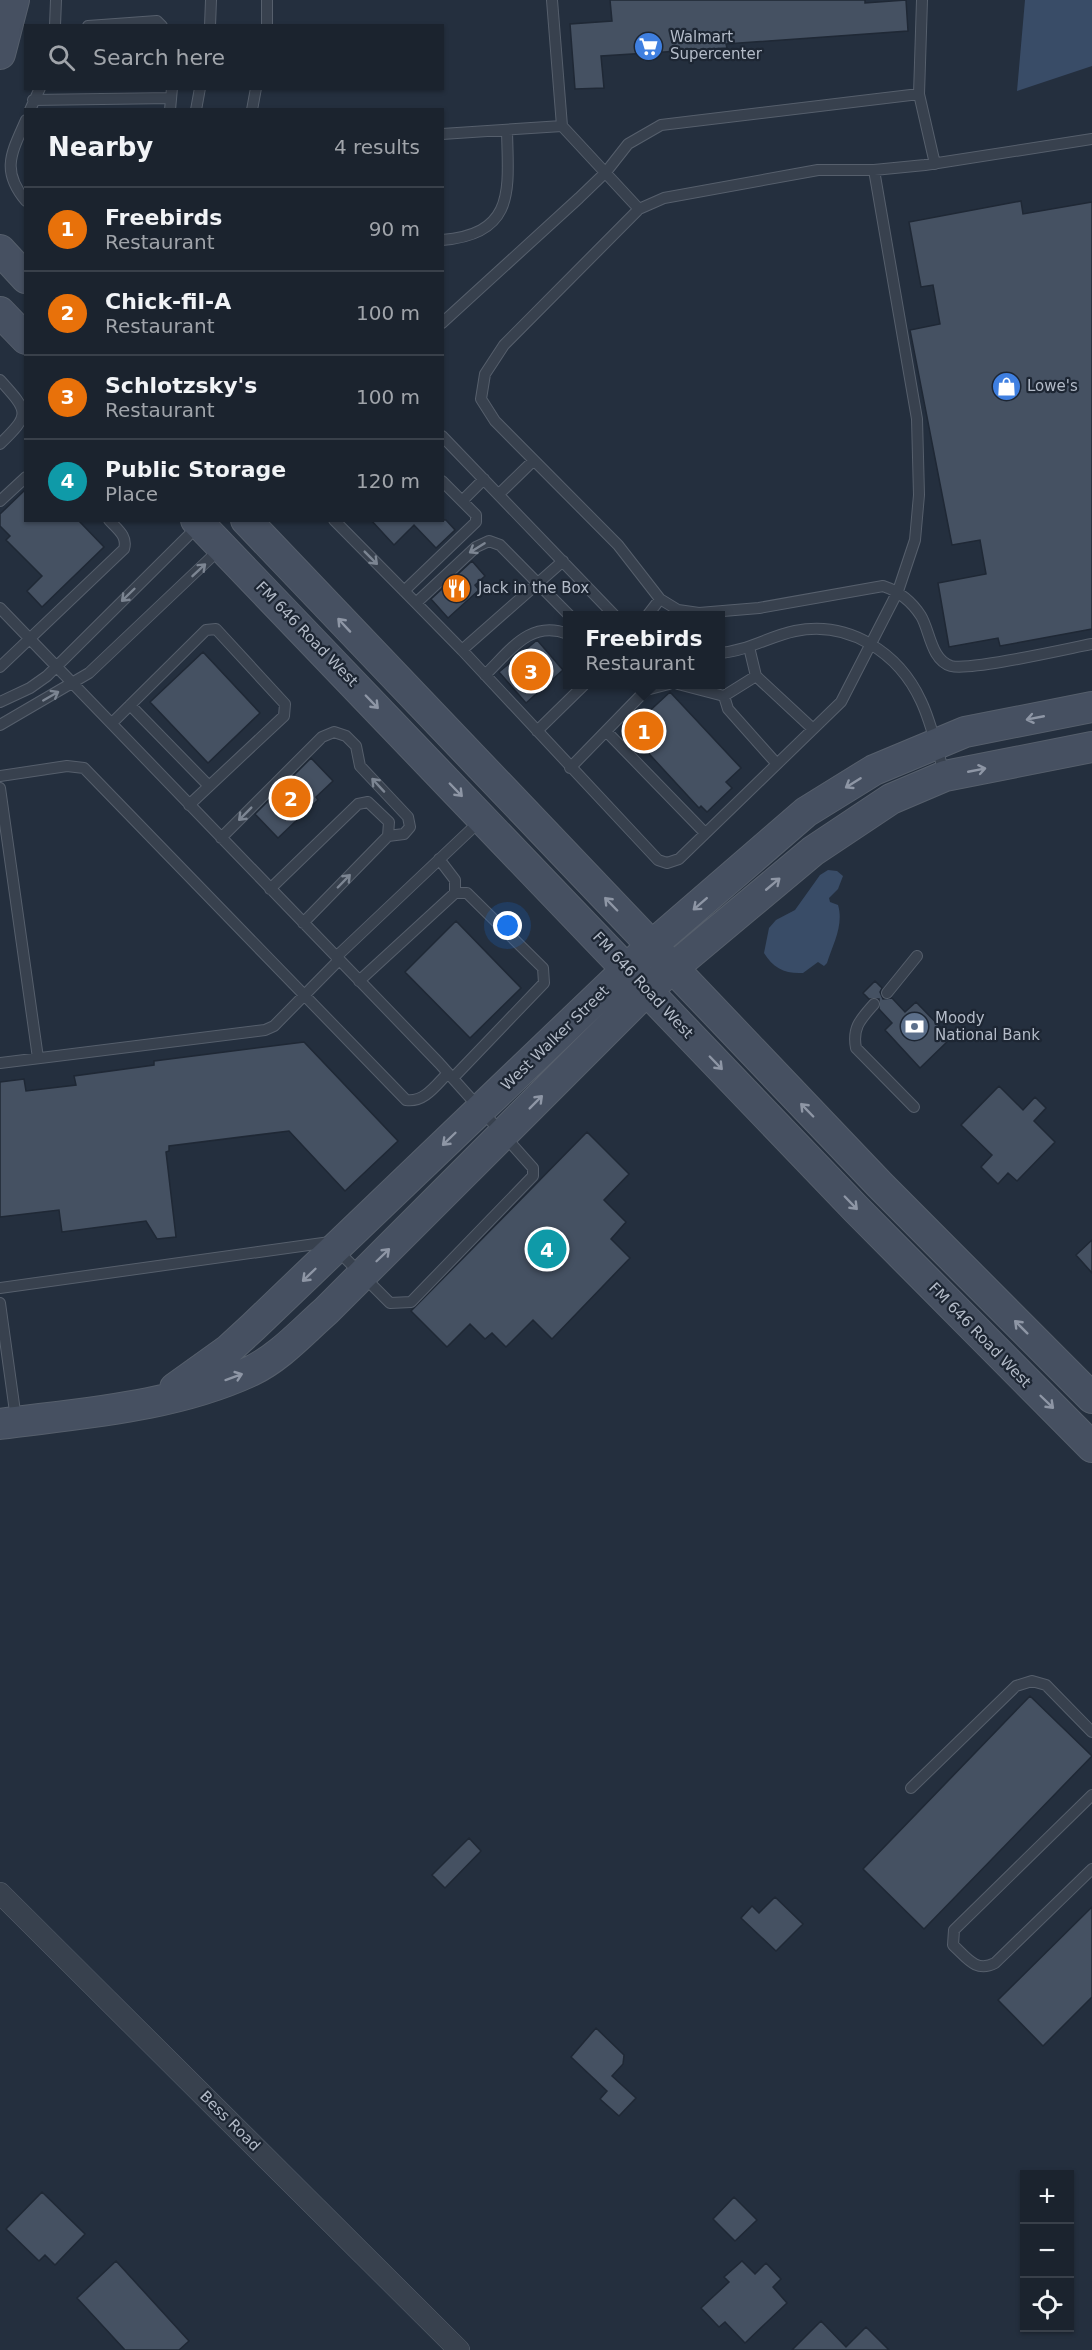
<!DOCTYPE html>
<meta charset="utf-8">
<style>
:root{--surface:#1b232e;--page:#242b36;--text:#f1f3f6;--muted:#a0a4aa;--line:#39404a;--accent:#0b8043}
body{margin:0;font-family:"DejaVu Sans",sans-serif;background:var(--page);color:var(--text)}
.controls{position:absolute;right:18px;bottom:18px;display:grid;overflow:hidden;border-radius:0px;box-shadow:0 2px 4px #0004}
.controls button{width:54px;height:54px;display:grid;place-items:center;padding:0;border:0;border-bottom:2px solid var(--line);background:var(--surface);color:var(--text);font:30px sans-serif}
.you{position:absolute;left:508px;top:926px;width:21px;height:21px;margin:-15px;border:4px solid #fff;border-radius:50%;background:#1a73e8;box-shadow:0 0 0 9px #1a73e833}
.badge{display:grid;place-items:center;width:39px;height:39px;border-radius:50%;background:var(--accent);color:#fff;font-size:20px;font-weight:700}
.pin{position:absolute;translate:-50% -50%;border:3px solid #fff;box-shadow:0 2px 6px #0006}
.popup{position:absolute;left:563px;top:611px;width:162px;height:78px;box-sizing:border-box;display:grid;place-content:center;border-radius:0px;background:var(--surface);filter:drop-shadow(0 2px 4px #0005);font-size:20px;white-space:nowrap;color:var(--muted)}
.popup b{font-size:22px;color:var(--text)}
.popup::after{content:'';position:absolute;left:50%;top:100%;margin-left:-12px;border:12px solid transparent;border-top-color:var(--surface)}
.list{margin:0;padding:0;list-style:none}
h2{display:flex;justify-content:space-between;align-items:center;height:78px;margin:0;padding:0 24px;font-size:26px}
h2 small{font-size:20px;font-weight:400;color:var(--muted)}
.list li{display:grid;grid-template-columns:39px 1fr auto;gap:18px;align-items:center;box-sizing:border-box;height:84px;padding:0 24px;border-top:2px solid var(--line)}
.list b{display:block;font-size:22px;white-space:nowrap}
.list p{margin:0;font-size:20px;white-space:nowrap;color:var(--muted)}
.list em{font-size:20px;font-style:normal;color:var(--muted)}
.icon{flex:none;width:33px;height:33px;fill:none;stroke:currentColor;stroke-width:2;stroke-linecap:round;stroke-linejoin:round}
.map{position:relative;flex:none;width:1092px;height:2350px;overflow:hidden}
.search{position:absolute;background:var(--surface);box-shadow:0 2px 4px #0004;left:24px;top:24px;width:420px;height:66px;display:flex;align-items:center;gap:15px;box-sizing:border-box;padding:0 21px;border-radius:0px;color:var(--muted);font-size:22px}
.panel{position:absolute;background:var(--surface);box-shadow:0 2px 4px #0004;left:24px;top:108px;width:420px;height:414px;border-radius:0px}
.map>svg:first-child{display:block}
.water{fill:#394c67}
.building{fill:#455162;stroke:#1f2835;stroke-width:1.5}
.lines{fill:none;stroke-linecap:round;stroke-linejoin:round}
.lane-casing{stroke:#565f6c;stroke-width:12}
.street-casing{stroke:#565f6c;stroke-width:22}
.secondary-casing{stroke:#565f6c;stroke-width:32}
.lane{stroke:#38414e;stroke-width:10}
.street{stroke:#38414e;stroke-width:21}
.secondary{stroke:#465061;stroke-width:30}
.oneway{stroke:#7c8592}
.oneway2{stroke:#8e96a5}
.labels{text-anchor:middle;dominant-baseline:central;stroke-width:4.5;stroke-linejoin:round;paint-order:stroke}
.poi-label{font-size:15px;fill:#b4bcc9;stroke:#1d2633;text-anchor:start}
.street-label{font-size:15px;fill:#b4bcc9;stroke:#1d2633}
</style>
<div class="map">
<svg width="1092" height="2350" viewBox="0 0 1092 2350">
<rect width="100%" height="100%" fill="#242f3e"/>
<path class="water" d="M1025,0h67v66l-75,25z
M828,870l9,1 6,5 -5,13 -9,9 1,4 8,3c6,20 -5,39 -11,58l-3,3 -6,-4 -15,11c-18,1 -30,-5 -39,-20l5,-25 7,-8 19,-10 25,-35z"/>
<path class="building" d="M610,0h255v3l41,-3 2,31 -182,13 1,4 -126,8 3,32 -29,1 -5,-65 42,-3z
M1021,201l2,13 69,-12v427l-92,17 -2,-8 -49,9 -11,-64 48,-9 -6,-34 -28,5 -42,-215 30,-6 -7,-39 -12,2 -12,-65z
M26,489v31h52l26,27 -62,60 -15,-16 15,-15 -36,-36 4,-4 -10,-10v-12z
M371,520h75l9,10 -19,18 -22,-23 -20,20z
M472,561l13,15 -10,9 4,5 -31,28 -17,-19z
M537,640l26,30 -37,33 -27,-31z
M203,652l57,61 -52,50 -58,-61z
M670,692l71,76 -15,14 6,6 -25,24 -6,-6 -2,2 -71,-77z
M311,758l22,23 -17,16 2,3 -40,38 -23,-24z
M456,921l65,67 -51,50 -65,-66z
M875,981l7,7 -2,4 3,7 9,-1 13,14 11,-10 35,36 -31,30 -35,-38 7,-7 -13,-14v-10h-10l-6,-6z
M304,1042l94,99 -53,50 -56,-60 -120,15v5l-3,1 10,85 -19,2 -11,-18 -84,11 -3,-22 -59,7v-135l24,-3 2,12 50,-6 -2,-9 80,-11v-4z
M999,1086l24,24 12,-13 11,11 -12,13 21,21 -38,39 -9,-8 -10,11 -17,-17 11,-12 -31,-30z
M587,1132l42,42 -25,26 22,22 -15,17 19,19 -78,81 -19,-19 -27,27 -14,-14 -7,6 -15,-15 -23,23 -36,-36z
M1092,1240v33l-16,-18z
M1030,1696l62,60 -168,173 -61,-60z
M469,1838l12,13 -36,37 -13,-13z
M775,1897l28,27 -27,27 -35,-33 11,-12 7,7z
M1092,1907v90l-49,49 -45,-46z
M596,2028l28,27 -1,9 -11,12 24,22 -17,18 -19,-17 7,-8 -36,-34z
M42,2192l43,42 -30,31 -10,-10 -6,6 -33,-32z
M734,2197l23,23 -22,21 -22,-22z
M116,2261l73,80 -10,9h-54l-48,-52z
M742,2261l13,13 11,-11 15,16 -8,8 14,16 -42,40 -20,-21 -6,5 -18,-19 28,-26 -5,-5z
M821,2321l25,26 20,-20 23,23h-97z"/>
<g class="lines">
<defs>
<path id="lane" d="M552,0l10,126 77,83
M922,0l-3,94 16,70
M55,26l1,-26
M88,26l69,-5 5,5
M210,26l1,-26
M267,26v-26
M33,100l138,-2
M30,110l10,-22
M170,110l2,-22
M196,110l4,-22
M252,110l4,-22
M26,120c-14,32 -26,50 0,81
M442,134l120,-8
M1092,139l-167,26 -51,5h-56l-154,28 -25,11 -135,136 -19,29 -4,25 14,22 123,124 42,54 18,11 21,3 60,-5 124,-22c15,5 29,16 38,30 9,15 10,44 30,50 20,5 115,-17 141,-22
M442,240c75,-6 66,-52 65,-110
M442,323l137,-125 27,-26 22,-28 33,-19 258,-31
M0,380c29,32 31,34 0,64
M442,436l173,180
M499,494l34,-33
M0,501l26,-24
M462,501l22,-22
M334,520l82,83
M563,561l-101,89 196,210 9,3 12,-4 162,-157 57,-111 17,-51 4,-45 -2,-76 -43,-249
M404,591l72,-69v-7l-34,-34
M0,608l439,455 94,105v8l-122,126 -21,1 -54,-54
M647,616l13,-17
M749,647l7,29 57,53
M462,650l-46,-47 60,-56 13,-6 11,4 70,71
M720,653c27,-2 50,-17 75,-22 54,-11 104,22 126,70 11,23 16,50 24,74
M0,667l124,-118c4,-13 -7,-20 -15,-29
M485,675c25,-24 45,-56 83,-41
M756,676l-32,20 4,13 49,55
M678,684l46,12
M646,690l23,-6
M0,702l30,-14 17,-12 152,-151
M130,705l79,81
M112,723l94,-93 10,-1 69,75 -1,12 -95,89
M0,725l89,-52 132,-125
M537,731l48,-47
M606,731l99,102
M570,768l76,-78 -9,-6
M0,776l67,-10 17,2 322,332c18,3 30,-15 42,-27
M0,788l38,270
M221,838l101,-101 12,-5 12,4 10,10 4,20 48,51 2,10 -6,7 -16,2
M439,859l16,21v13
M270,889l88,-85 10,-2 21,20 -1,14 -85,87
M336,957l145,-137
M359,981l96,-88h12l76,75 1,15 -91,95
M887,993l30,-37
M874,1004c-13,15 -22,23 -18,44l58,59
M0,1063l265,-33 9,-4 65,-66
M0,1288l330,-46
M0,1303l16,116
M911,1788l105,-102 16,-5 14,4 46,47
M1092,1795l-138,135 -1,15c14,13 23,28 42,18l97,-94"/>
<path id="street" d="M0,1893l459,457"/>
<path id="secondary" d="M0,54l14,-54
M0,250l26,28
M0,312l26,27
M196,520l660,689 236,238
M246,520l634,665 212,213
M175,1388l53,-38 25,-23 398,-381 155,-134 68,-42 91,-38 127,-25
M0,1424c83,-11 174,-17 251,-53 29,-14 51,-39 75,-60l322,-322 165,-138 78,-52 54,-23 147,-29"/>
</defs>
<use href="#lane" class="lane-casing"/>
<use href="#street" class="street-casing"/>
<use href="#secondary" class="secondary-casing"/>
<use href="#lane" class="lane"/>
<use href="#street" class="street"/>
<use href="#secondary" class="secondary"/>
</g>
<defs><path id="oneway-shaft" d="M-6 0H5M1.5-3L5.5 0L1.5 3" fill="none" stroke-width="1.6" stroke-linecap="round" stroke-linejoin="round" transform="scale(1.5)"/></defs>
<g class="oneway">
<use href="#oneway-shaft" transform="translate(477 548) rotate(148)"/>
<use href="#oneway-shaft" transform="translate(371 558) rotate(45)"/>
<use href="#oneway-shaft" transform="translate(199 570) rotate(-43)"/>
<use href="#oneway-shaft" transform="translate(128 595) rotate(136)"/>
<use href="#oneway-shaft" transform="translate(51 696) rotate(-30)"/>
<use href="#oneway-shaft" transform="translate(378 785) rotate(-133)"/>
<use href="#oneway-shaft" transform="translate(245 814) rotate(135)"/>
<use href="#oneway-shaft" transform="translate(344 881) rotate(-46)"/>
</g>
<g class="oneway2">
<use href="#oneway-shaft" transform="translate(344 625) rotate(-133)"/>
<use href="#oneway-shaft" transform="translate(372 702) rotate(46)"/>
<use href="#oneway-shaft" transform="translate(1035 718) rotate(169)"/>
<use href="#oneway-shaft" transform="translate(977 770) rotate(-11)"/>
<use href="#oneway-shaft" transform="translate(853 783) rotate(148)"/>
<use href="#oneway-shaft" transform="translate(456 790) rotate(46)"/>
<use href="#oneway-shaft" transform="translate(773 884) rotate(-40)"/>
<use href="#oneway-shaft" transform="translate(611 904) rotate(-134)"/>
<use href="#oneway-shaft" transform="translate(700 904) rotate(139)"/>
<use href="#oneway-shaft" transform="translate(716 1063) rotate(46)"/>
<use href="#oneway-shaft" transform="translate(536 1102) rotate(-45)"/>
<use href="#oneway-shaft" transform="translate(807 1110) rotate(-134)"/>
<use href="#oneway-shaft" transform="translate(449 1139) rotate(136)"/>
<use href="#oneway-shaft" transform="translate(851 1203) rotate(46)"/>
<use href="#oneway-shaft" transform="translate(383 1255) rotate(-44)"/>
<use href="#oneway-shaft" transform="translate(309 1275) rotate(136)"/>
<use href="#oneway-shaft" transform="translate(1021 1327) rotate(-135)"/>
<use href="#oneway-shaft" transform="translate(234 1377) rotate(-20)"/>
<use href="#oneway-shaft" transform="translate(1047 1402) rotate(44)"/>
</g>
<defs>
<symbol id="supermarket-disc" viewBox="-11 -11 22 22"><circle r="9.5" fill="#3f7fe0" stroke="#1d2633"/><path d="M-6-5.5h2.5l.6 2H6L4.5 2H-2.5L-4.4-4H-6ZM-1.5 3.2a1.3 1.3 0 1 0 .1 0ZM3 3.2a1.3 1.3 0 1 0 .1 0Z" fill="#fff"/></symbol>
<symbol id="shop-disc" viewBox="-11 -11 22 22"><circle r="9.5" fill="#3f7fe0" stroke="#1d2633"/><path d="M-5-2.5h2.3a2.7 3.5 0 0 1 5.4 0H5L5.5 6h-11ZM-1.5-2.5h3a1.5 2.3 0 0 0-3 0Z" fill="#fff"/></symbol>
<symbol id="restaurant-disc" viewBox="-11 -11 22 22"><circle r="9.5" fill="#e8710a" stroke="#1d2633"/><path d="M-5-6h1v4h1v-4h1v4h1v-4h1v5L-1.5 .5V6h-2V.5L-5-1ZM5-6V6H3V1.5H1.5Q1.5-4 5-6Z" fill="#fff"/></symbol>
<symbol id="bank-disc" viewBox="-11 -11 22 22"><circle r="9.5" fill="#5c6f8a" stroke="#1d2633"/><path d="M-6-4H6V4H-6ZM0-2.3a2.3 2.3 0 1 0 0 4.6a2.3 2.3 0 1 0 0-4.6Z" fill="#fff"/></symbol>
</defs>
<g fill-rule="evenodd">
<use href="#supermarket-disc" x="632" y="30" width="33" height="33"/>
<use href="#shop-disc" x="990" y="370" width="33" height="33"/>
<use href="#restaurant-disc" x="440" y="572" width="33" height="33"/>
<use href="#bank-disc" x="898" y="1010" width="33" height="33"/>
</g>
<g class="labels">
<g class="poi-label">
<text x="670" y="37">Walmart<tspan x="670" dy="17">Supercenter</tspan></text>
<text x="1027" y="386">Lowe's</text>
<text x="478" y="588">Jack in the Box</text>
<text x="935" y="1018">Moody<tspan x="935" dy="17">National Bank</tspan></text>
</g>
<g class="street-label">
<text transform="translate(307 634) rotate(46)">FM 646 Road West</text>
<text transform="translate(643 985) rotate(47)">FM 646 Road West</text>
<text transform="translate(555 1038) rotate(-44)">West Walker Street</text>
<text transform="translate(980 1335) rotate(46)">FM 646 Road West</text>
<text transform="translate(230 2121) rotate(45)">Bess Road</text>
</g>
</g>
</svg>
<div class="controls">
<button>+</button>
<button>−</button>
<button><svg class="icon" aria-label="locate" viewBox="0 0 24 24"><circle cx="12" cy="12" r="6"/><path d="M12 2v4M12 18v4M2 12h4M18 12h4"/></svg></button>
</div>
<div class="you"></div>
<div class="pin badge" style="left:644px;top:731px;background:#e8710a">1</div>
<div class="popup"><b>Freebirds</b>Restaurant</div>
<div class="pin badge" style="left:291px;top:798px;background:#e8710a">2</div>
<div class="pin badge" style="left:531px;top:671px;background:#e8710a">3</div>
<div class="pin badge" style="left:547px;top:1249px;background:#0f9aa8">4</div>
<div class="search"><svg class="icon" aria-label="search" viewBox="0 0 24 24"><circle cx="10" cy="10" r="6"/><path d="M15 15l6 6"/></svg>Search here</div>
<section class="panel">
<h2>Nearby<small>4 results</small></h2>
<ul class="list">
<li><span class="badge" style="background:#e8710a">1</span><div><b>Freebirds</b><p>Restaurant</p></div><em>90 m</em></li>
<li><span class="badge" style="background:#e8710a">2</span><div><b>Chick-fil-A</b><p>Restaurant</p></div><em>100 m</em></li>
<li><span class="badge" style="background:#e8710a">3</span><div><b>Schlotzsky's</b><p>Restaurant</p></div><em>100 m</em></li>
<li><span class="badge" style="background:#0f9aa8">4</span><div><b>Public Storage</b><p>Place</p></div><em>120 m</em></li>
</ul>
</section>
</div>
